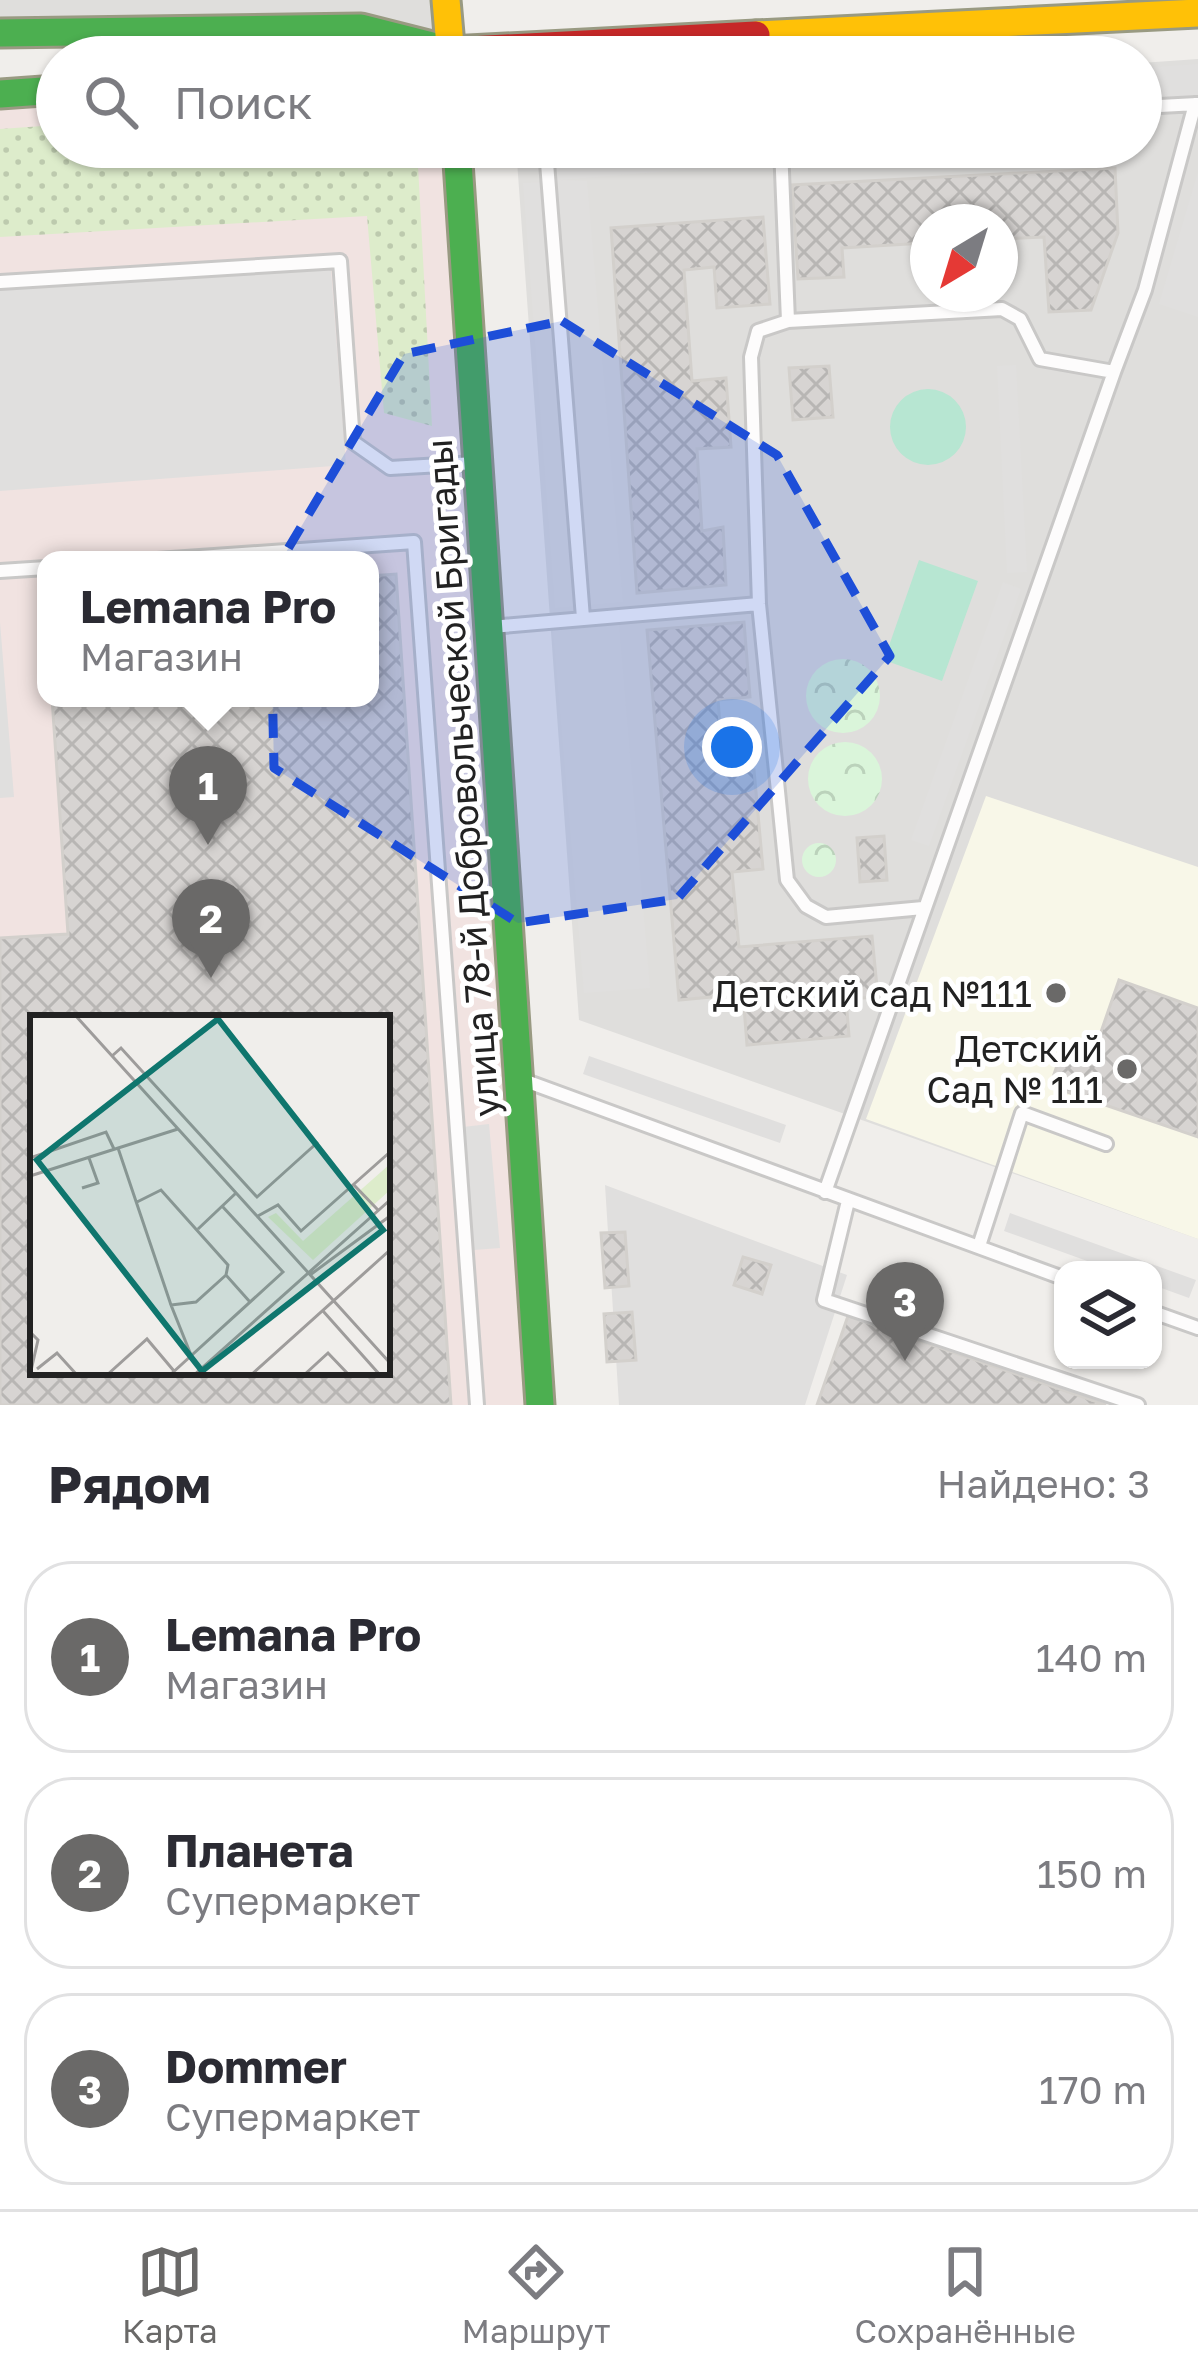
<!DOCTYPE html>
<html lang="ru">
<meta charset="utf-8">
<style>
:root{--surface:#fff;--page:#f2f2f3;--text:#2b2b33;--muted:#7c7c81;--line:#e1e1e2;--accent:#6a6968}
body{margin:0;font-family:"Golos Text",sans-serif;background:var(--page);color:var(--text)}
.controls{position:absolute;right:36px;bottom:36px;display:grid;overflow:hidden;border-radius:24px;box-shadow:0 3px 9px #0004}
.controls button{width:108px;height:108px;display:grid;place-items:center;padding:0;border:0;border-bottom:3px solid var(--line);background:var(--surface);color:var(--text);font:60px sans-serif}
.compass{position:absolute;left:910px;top:204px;width:108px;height:108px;border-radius:50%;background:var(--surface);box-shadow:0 3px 9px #0004;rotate:218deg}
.you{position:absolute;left:732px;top:747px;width:42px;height:42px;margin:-30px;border:9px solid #fff;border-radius:50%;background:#1a73e8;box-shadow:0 0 0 18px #1a73e833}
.badge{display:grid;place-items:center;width:78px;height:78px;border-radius:50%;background:var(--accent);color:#fff;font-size:39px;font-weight:700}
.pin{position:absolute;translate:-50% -99px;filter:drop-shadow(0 3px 6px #0008)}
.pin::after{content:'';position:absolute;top:63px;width:42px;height:36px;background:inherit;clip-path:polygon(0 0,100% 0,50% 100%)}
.popup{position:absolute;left:37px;top:551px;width:342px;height:156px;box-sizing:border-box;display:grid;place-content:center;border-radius:24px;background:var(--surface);filter:drop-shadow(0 3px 9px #0005);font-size:39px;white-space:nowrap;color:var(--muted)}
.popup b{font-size:45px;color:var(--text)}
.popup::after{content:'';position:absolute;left:50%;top:100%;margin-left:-24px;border:24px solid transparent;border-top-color:var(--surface)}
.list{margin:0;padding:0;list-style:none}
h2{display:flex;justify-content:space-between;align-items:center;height:156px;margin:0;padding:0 48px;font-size:51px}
h2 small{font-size:39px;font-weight:400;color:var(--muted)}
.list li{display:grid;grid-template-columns:78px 1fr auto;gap:36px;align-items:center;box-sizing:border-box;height:192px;margin:0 24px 24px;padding:0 24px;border:3px solid var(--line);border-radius:48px}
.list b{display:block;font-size:45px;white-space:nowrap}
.list p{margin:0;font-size:39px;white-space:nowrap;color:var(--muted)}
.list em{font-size:39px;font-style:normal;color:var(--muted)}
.icon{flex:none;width:66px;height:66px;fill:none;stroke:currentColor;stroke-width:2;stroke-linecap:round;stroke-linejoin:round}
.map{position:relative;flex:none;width:1198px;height:1405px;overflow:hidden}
.search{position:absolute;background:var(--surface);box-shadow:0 3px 9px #0004;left:36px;right:36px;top:36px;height:132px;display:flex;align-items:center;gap:30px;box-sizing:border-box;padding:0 42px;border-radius:66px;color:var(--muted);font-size:45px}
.sheet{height:804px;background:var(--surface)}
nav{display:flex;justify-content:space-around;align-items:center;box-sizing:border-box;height:168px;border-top:3px solid var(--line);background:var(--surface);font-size:33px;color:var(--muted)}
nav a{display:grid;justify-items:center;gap:6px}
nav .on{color:var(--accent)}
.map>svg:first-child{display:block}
.residential{fill:#dfdedc;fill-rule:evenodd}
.commercial{fill:#f1e3e1;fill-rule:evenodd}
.education{fill:#f8f7e8}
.grass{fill:url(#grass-dots)}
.park{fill:url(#park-crowns)}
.pitch{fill:#b7e6d2}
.parking{fill:#e0dfde}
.building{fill:url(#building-cross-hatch);stroke:#d3d0cc;stroke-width:3;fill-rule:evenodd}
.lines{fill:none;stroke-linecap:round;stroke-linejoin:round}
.lane-casing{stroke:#c9c8c7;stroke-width:18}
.fast-casing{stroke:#999a82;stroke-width:33}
.slow-casing{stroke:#999a82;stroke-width:33}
.jam-casing{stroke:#999a82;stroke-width:33}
.lane{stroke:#fdfcfc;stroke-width:12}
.fast{stroke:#4caf50;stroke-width:27}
.slow{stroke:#ffc107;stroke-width:27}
.jam{stroke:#c62828;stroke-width:27}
.marked{fill:#1d4ed8;fill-opacity:0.2;stroke:#1d4ed8;stroke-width:9;stroke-dasharray:24 15;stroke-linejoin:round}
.poi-dot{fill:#6a6968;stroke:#fff;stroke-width:4.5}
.labels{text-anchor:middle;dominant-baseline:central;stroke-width:10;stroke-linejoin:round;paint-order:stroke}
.street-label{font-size:36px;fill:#222;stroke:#fff}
.poi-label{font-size:36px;fill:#222;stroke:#fff;text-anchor:end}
.inset-road{fill:none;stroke:#9e9c9b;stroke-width:3}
.view{fill:#0f766e;fill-opacity:0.15;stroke:#0f766e;stroke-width:6}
.inset-edge{fill:none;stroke:#222;stroke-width:6}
</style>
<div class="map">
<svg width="1198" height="1405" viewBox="0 0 1198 1405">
<defs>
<pattern id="grass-dots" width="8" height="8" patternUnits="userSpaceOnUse" patternTransform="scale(3)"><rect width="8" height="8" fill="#ddeccb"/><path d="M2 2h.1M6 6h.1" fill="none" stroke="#bdcaae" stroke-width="1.8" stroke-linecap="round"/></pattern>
<pattern id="park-crowns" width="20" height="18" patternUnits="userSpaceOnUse" patternTransform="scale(3)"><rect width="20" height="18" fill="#daf5da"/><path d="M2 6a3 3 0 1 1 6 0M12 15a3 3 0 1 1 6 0" fill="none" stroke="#bbd2bb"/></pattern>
<pattern id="building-cross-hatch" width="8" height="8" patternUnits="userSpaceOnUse" patternTransform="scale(3)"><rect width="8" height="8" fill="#d7d4d2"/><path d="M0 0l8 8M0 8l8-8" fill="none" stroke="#b8b6b4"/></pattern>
</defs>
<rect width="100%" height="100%" fill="#f0eeeb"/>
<path class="residential" d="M0,0h446l4,51 -89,-23 -361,5z
M1198,59v1180l-619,-219 -63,-873h625v-84zM928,222h72v72h-72z"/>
<path class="commercial" d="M57,90v57h400l83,1258h-540v-1311zM46,560h324v138h-324zM33,1018h354v354h-354z"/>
<path class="education" d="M986,796l212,71v372l-332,-120z"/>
<path class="grass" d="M57,125v22h360l15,279 -48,-13 -17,-197 -367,21v-108z"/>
<path class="park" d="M806 696a37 37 0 1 1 74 0a37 37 0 1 1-74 0Z
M808 779a37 37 0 1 1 74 0a37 37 0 1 1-74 0Z
M802 860a17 17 0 1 1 34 0a17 17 0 1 1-34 0Z"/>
<path class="pitch" d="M890 427a38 38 0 1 1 76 0a38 38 0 1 1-76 0Z
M919,560l59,21 -36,100 -58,-21z"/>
<path class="parking" d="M1198,64v34l-57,3v-33z
M555,147h412l-408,33 28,1 36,421 -68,6 -32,-425 34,-2z
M1198,172v145l-39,-13z
M331,270l15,195 -346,26v-204z
M1016,365l11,207 -20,1 -10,-207z
M1003,582l18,7 -92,257 -18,-6z
M0,622l14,175 -14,1z
M619,624l31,364 -66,5 -31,-363z
M589,1056l197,69 -6,18 -197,-69z
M489,1124l11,124 -26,2 -11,-123z
M605,1185l242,90 -42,130h-186z
M1010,1213l186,67 -7,18 -36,-13v-15h-41l-108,-39z"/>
<path class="building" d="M1115,168l3,65 -27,77 -42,2 -5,-75 -42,2 2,30h-4v-47h-72v50l-3,-29 -83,5 2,29 -46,2 -6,-94z
M763,217l7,87 -53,4 -3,-41 -30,3 8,111 34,-3 5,69 -34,2 5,82 21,-4 3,58 -89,8 -26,-365z
M829,366l4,51 -40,3 -4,-52z
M396,574l55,831h-451v-467l68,-4 -16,-236h318v-122zM33,1018h354v354h-354z
M744,622l6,75 -32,3 6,73 30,-3 9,99 -31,3 7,75 133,-11 6,61 -32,2 3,37 -102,9 -4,-51 -64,6 -32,-370z
M884,836l3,44 -27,2 -3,-44z
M1119,980l79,28v129l-148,-51 15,-44 29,10z
M625,1232l4,54 -24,2 -4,-55z
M743,1257l28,8 -9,29 -28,-9z
M632,1312l4,48 -29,2 -3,-48z
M848,1316l258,89h-289z"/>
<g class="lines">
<defs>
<path id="lane" d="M1141,107l56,-3
M553,147l-7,3 37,468
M781,147l7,174 214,-12 18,10 20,40 74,13 31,-82 50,-186
M0,282l340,-21 13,181 37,26 85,-5
M788,321l-30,10 -7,26 8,247 28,276 19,26 20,11 97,-9
M157,560l257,-18 63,863
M0,571l46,-3
M491,627l268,-23
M523,1080l540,198
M825,1192l289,-820
M848,1201l-24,99 314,105
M979,1246l43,-133 84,31
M1153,1312l45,16"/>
<path id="fast" d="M0,33l361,-5 87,22
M0,94l57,-4
M457,147l83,1258"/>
<path id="slow" d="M446,0l5,57
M756,35l442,-22"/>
<path id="jam" d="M421,57l29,-6 306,-16"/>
</defs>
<use href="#lane" class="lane-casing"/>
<use href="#fast" class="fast-casing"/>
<use href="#slow" class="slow-casing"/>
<use href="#jam" class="jam-casing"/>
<use href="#lane" class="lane"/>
<use href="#fast" class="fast"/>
<use href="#slow" class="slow"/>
<use href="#jam" class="jam"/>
</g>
<path class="marked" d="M562,321l215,134 113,201 -213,243 -159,24 -244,-155 -4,-189 134,-225z"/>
<g class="poi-dot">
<circle cx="1056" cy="993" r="12"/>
<circle cx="1127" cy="1069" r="12"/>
</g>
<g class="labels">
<g class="street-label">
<text transform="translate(462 778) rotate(-94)">улица 78-й Добровольческой Бригады</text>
</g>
<g class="poi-label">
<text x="1032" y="993">Детский сад №111</text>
<text x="1103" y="1048">Детский<tspan x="1103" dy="41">Сад № 111</tspan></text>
</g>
</g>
<g transform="translate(30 1015)">
<rect width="360" height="360" fill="#f0eeeb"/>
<path d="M360,149v26l-77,70 -45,-43 8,-4 27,28z" fill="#ddeccb"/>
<path class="inset-road" d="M45,0l315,348M82,41l9,-8 136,149 61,-55M88,133l53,157M0,143l76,-26 8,17M0,161l148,-47M323,169l25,26M52,173l16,-5 -9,-25M107,187l24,-12 67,75 -2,10M226,202l22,-12 23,26 89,-79M168,214l38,-36M280,260l80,-59M293,296l57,64M0,317l8,8 -8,35M161,340l-20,-50 25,-3 30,-27 24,27M7,354l20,-16 20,22M77,360l40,-36 27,32M140,360l113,-103 -61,-66M164,360l196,-175M221,360l139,-125M274,360l24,-22 21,22"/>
<path class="view" d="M188,4l165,211 -181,141 -165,-211z"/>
<rect width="360" height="360" class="inset-edge"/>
</g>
</svg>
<div class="controls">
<button><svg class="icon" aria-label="layers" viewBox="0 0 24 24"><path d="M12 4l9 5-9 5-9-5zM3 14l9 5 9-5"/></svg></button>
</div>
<svg class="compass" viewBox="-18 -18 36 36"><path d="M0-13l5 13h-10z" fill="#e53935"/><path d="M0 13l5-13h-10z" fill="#7c7c81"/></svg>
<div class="you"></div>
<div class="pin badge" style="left:208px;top:845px">1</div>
<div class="popup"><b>Lemana Pro</b>Магазин</div>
<div class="pin badge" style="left:211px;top:978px">2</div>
<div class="pin badge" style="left:905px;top:1361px">3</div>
<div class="search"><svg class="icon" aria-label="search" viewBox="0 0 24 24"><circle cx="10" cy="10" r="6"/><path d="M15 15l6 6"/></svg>Поиск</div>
</div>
<section class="sheet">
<h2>Рядом<small>Найдено: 3</small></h2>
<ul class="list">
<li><span class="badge">1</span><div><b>Lemana Pro</b><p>Магазин</p></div><em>140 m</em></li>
<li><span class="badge">2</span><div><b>Планета</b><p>Супермаркет</p></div><em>150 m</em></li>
<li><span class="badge">3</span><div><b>Dommer</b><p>Супермаркет</p></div><em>170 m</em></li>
</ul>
</section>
<nav>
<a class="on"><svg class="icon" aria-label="map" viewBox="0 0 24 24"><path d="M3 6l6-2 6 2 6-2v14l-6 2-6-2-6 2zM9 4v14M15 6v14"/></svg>Карта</a>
<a><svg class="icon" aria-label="directions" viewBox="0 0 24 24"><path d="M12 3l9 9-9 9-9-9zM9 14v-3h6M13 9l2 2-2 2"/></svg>Маршрут</a>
<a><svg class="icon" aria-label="saved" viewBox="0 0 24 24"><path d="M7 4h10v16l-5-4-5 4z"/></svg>Сохранённые</a>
</nav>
